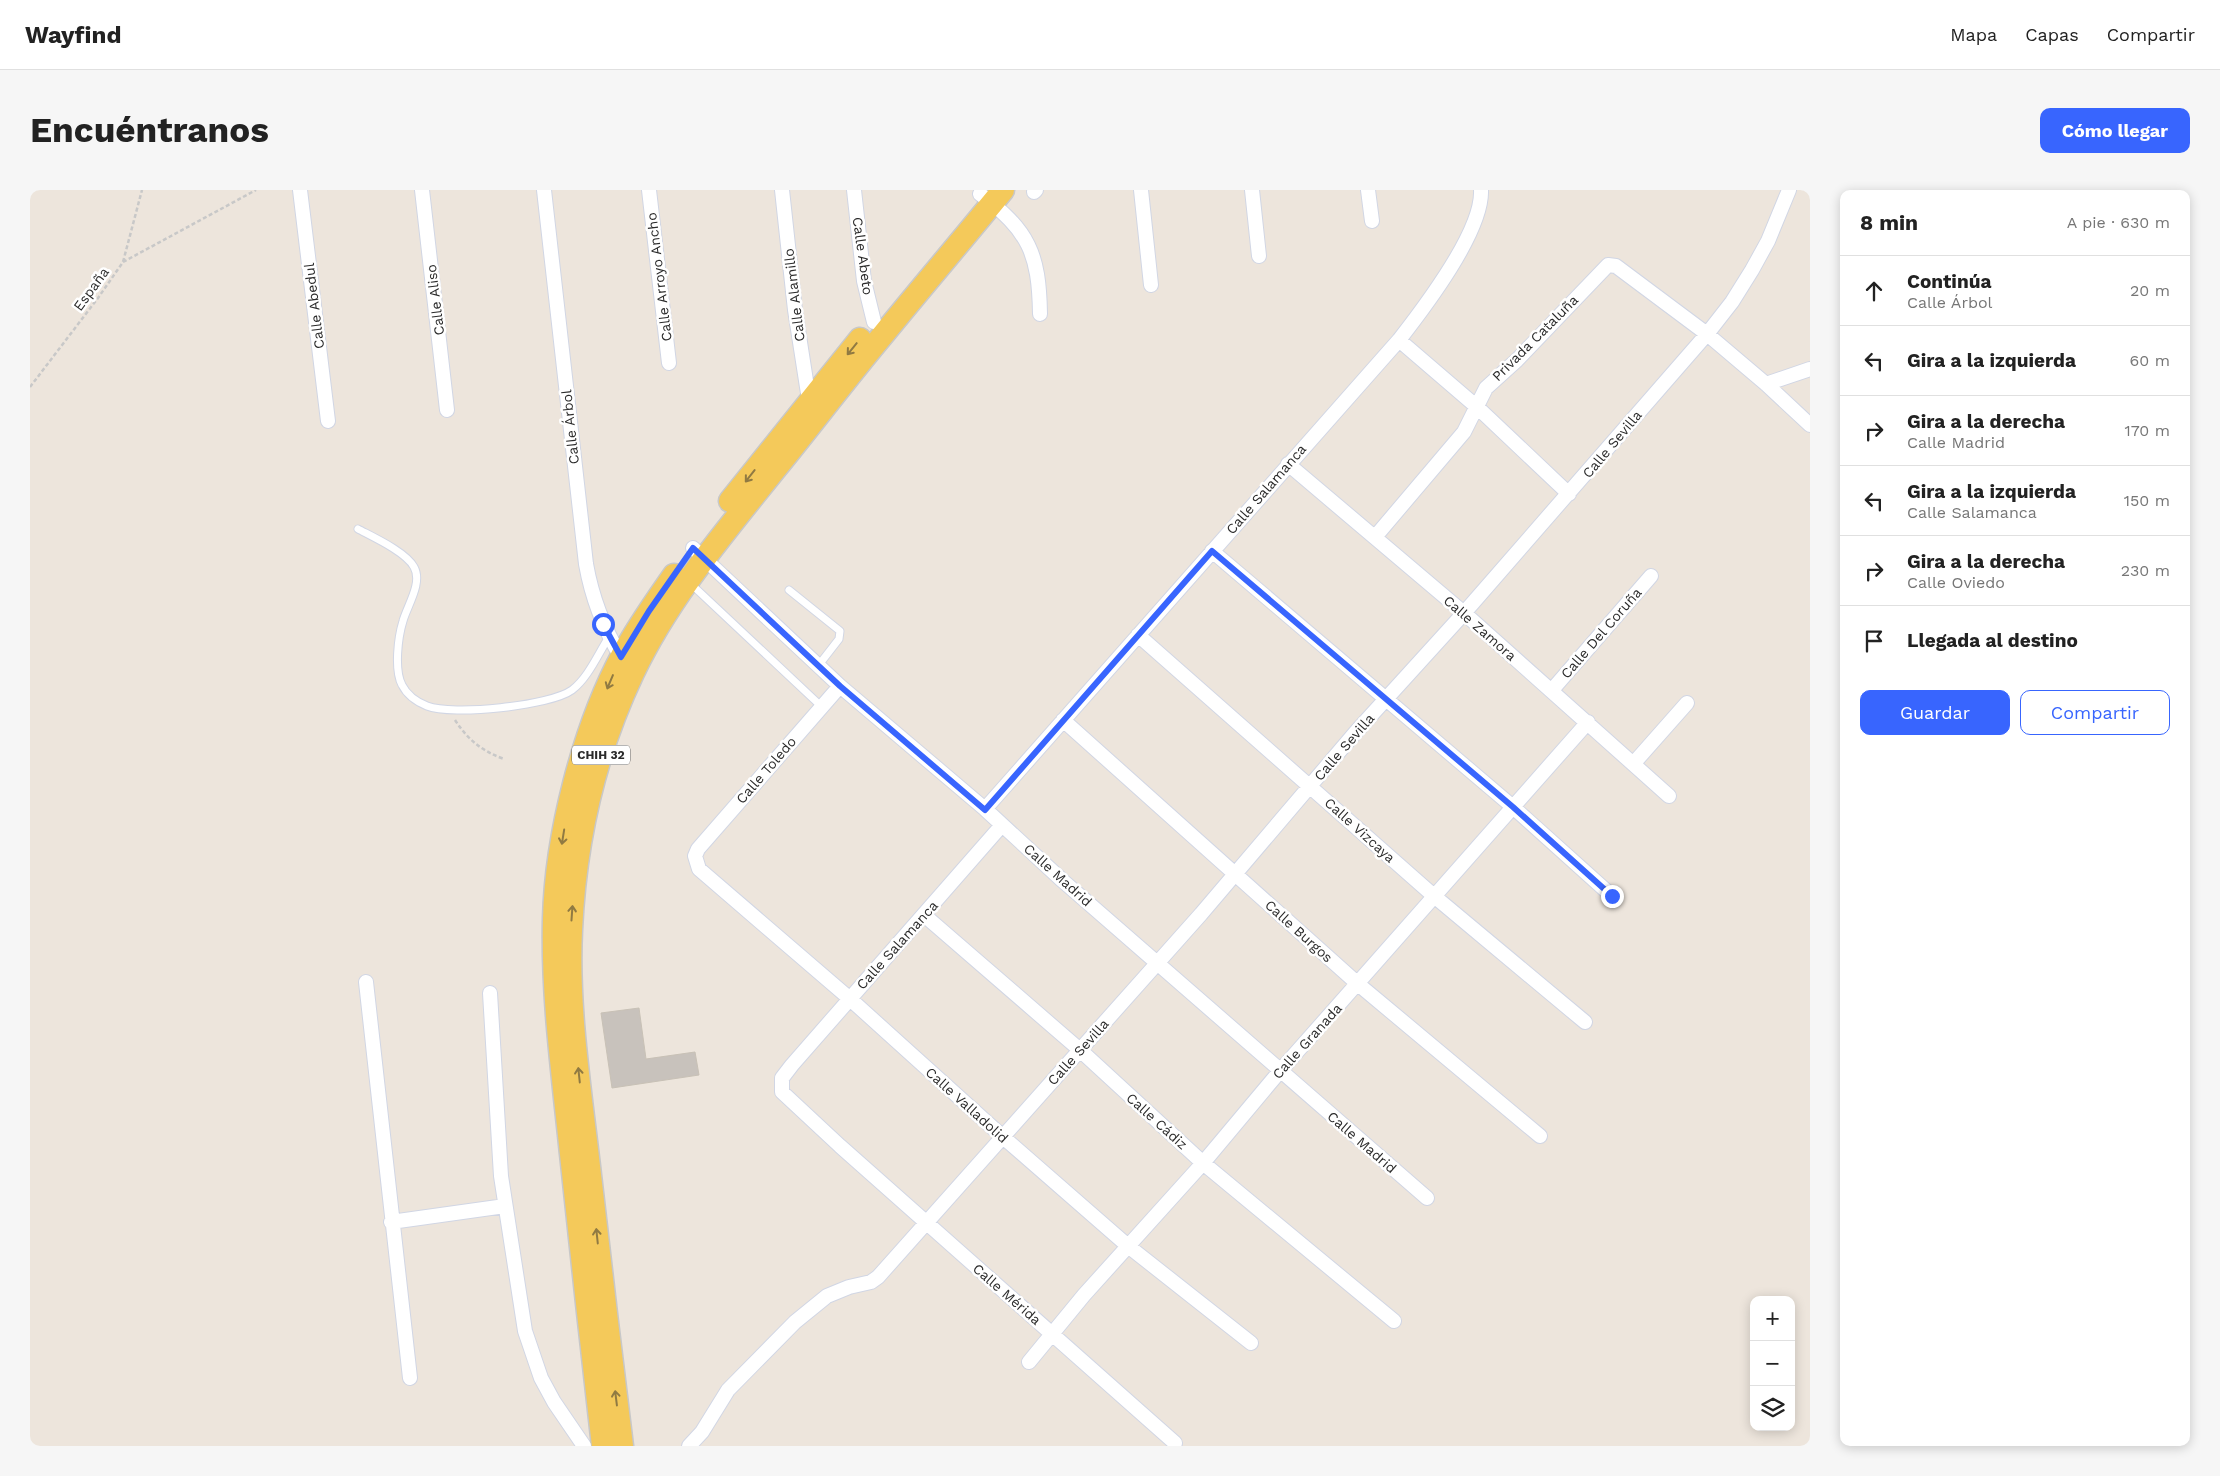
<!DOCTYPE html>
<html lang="es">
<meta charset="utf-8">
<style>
:root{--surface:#fff;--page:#f6f6f6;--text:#222;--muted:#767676;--line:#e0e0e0;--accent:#3865fe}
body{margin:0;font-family:"Work Sans",sans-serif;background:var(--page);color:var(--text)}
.controls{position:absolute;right:15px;bottom:15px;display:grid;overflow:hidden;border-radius:10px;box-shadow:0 2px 12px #0003}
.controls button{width:45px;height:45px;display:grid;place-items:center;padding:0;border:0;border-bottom:1px solid var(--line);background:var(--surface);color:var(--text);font:25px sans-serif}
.stop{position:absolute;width:15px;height:15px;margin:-11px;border:4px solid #3865fe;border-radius:50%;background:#fff}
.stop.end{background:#3865fe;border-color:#fff;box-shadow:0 1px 5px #0008}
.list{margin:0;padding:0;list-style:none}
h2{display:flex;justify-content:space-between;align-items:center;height:65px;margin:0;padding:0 20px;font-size:21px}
h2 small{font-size:16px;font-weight:400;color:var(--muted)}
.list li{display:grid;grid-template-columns:32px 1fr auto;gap:15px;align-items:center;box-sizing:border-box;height:70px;padding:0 20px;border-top:1px solid var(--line)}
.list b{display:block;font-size:19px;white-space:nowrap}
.list p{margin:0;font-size:16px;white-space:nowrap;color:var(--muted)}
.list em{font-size:16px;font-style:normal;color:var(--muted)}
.actions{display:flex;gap:10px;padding:15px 20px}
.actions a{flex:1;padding:11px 0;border:1px solid var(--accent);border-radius:10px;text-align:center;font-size:18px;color:var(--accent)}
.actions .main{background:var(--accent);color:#fff}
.icon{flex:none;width:28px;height:28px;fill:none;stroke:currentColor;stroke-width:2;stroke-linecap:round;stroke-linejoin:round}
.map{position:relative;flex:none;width:1780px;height:1256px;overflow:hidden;border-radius:10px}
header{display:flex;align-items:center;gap:30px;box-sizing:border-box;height:70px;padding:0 25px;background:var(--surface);border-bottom:1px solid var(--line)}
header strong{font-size:24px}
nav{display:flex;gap:28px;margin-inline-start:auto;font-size:18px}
.intro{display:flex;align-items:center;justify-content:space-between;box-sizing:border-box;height:120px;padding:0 30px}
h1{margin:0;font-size:35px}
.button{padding:12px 22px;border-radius:10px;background:var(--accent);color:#fff;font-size:18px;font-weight:700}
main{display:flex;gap:30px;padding:0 30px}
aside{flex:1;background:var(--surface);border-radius:10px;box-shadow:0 2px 12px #0003}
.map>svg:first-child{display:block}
.building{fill:#c8c2bc;stroke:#c8c1b6}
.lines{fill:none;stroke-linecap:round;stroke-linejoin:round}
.service-casing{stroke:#d1d6e4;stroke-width:9}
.minor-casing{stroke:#d1d6e4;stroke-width:16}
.primary-casing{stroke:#c8c8c8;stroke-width:25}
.path{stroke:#c8c8c8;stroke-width:2.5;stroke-dasharray:4 2.5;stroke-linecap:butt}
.service{stroke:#fff;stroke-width:7}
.minor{stroke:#fff;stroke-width:14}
.primary{stroke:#f4c95a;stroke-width:22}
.oneway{stroke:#907a42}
.route{stroke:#3865fe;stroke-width:6}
.labels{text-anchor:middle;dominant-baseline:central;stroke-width:5;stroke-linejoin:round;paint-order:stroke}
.shield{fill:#fff;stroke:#6b6b6b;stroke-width:1}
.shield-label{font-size:12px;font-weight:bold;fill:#2b2b2b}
.street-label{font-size:14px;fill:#2b2b2b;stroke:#fff}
</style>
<header>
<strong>Wayfind</strong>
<nav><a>Mapa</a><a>Capas</a><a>Compartir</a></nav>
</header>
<div class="intro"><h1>Encuéntranos</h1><a class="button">Cómo llegar</a></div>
<main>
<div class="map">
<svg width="1780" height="1256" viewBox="0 0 1780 1256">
<rect width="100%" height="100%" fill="#ede5dc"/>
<path class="building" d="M609,818l7,51 49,-7 4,23 -87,13 -11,-75z"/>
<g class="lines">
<defs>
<path id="service" d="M328,339c15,8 48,23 56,38 9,16 -7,39 -11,54 -5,16 -9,49 -1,64 5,10 15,17 25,21 25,10 123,0 145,-16 16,-12 26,-36 37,-53
M661,394l131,123
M759,400l51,41 -1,8 -21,27"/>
<path id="minor" d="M270,0l28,231
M392,0l25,220
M514,0l42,374c6,34 17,63 35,93
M619,0l20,173
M752,0l13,120 14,90
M824,0l10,91 10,41
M1111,0l10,95
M1222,0l7,66
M1338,0l4,31
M1004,2l2,-2
M950,4c49,37 59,59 60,120
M1369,150l78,67 92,87
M1736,194l44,-15
M1258,274l176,149 205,183
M1345,347l89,-105 22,-44 31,-28 91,-95 8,1 91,68 59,50 44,41
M663,358l147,138 145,123 78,72 364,317
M1182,361l301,256 99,89
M1108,445l296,261 151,126
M810,496l-142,163 -3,7 4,13 150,129 154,139 125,109 123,97
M1522,500l99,-114
M1033,530l295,264 182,152
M1604,573l53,-60
M955,619l414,-469c25,-32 84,-109 82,-150
M972,635l-210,240 -10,13v14l58,54 335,297
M894,725l156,135 123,113 191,158
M336,792l44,396
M460,803l11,183 24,155 16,47 13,24 30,44
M361,1032l114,-16
M999,1172l55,-67 119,-132 77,-92 308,-349
M659,1256l13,-14 26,-42 67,-68 32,-26 22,-9 22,-5 7,-5 323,-363 154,-181 109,-120 243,-279 25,-32 20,-32 16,-29 21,-51"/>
<path id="primary" d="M700,311l130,-162
M573,1256c-11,-97 -22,-195 -32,-292 -8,-78 -19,-157 -17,-235 2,-83 29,-191 69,-265 15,-28 33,-53 51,-79
M592,1256c-11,-90 -22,-181 -32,-271 -9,-80 -23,-165 -19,-245 4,-88 24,-177 62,-257 36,-76 92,-141 144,-206 35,-43 69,-88 105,-131 40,-49 81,-97 121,-146"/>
</defs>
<use href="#service" class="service-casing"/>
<use href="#minor" class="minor-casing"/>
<use href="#primary" class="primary-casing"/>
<path class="path" d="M93,72l133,-72
M0,197l68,-89 25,-36 19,-72
M425,530c13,20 27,31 49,39"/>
<use href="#service" class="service"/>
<use href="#minor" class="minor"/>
<use href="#primary" class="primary"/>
</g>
<defs><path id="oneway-shaft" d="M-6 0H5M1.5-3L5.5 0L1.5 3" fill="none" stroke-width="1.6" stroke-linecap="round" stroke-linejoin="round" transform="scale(1.25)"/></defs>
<g class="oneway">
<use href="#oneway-shaft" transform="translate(822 159) rotate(129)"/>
<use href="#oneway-shaft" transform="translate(720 286) rotate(128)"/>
<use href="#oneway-shaft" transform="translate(580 492) rotate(113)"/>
<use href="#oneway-shaft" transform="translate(533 647) rotate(99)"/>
<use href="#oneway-shaft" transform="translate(542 723) rotate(-86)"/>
<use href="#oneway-shaft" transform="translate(549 885) rotate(-96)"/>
<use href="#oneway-shaft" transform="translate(567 1046) rotate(-96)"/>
<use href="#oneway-shaft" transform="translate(586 1208) rotate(-97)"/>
</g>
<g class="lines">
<path class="route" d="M573,434l18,33 28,-46 44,-63 147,138 145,124 227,-259 301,256 99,89"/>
</g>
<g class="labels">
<rect class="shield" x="542" y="555.5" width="58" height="19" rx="4"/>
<g class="shield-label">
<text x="571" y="565">CHIH 32</text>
</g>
<g class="street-label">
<text transform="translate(833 66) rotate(82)">Calle Abeto</text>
<text transform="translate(629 87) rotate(-97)">Calle Arroyo Ancho</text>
<text transform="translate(61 99) rotate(-54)">España</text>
<text transform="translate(764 105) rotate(-97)">Calle Alamillo</text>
<text transform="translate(405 110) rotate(-97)">Calle Aliso</text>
<text transform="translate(284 116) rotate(-97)">Calle Abedul</text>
<text transform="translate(1505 148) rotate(-45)">Privada Cataluña</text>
<text transform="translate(540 237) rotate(-96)">Calle Árbol</text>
<text transform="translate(1582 254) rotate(-50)">Calle Sevilla</text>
<text transform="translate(1236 299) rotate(-49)">Calle Salamanca</text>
<text transform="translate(1450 438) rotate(41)">Calle Zamora</text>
<text transform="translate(1571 443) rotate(-49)">Calle Del Coruña</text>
<text transform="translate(1314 557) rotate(-49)">Calle Sevilla</text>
<text transform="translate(736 580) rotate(-49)">Calle Toledo</text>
<text transform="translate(1330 640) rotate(42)">Calle Vizcaya</text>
<text transform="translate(1028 685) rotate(42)">Calle Madrid</text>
<text transform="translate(1269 741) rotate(42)">Calle Burgos</text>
<text transform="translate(867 755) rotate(-48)">Calle Salamanca</text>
<text transform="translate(1277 851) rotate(-48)">Calle Granada</text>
<text transform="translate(1048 862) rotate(-48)">Calle Sevilla</text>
<text transform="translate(937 915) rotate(42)">Calle Valladolid</text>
<text transform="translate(1127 931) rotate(42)">Calle Cádiz</text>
<text transform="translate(1332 952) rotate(41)">Calle Madrid</text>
<text transform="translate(977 1104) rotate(41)">Calle Mérida</text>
</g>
</g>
</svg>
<div class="controls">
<button>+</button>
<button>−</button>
<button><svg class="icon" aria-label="layers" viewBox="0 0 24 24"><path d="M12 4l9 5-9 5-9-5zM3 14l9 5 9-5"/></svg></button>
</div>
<div class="stop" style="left:573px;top:434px"></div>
<div class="stop end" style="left:1582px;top:706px"></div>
</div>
<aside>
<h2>8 min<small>A pie · 630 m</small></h2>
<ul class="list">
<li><svg class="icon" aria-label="ahead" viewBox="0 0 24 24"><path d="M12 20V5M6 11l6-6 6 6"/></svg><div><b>Continúa</b><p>Calle Árbol</p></div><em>20 m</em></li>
<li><svg class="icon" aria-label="left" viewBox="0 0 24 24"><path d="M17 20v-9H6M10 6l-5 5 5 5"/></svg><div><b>Gira a la izquierda</b></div><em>60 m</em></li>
<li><svg class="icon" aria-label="right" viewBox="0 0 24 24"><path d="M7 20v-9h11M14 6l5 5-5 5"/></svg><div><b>Gira a la derecha</b><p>Calle Madrid</p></div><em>170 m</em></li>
<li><svg class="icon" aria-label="left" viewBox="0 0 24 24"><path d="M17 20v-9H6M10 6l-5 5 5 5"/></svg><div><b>Gira a la izquierda</b><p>Calle Salamanca</p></div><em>150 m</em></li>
<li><svg class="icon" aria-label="right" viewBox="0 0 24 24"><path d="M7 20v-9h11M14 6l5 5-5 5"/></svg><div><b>Gira a la derecha</b><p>Calle Oviedo</p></div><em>230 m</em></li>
<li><svg class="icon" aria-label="arrive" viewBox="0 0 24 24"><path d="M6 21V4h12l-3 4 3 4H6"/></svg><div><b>Llegada al destino</b></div></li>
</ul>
<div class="actions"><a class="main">Guardar</a><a>Compartir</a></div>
</aside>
</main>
